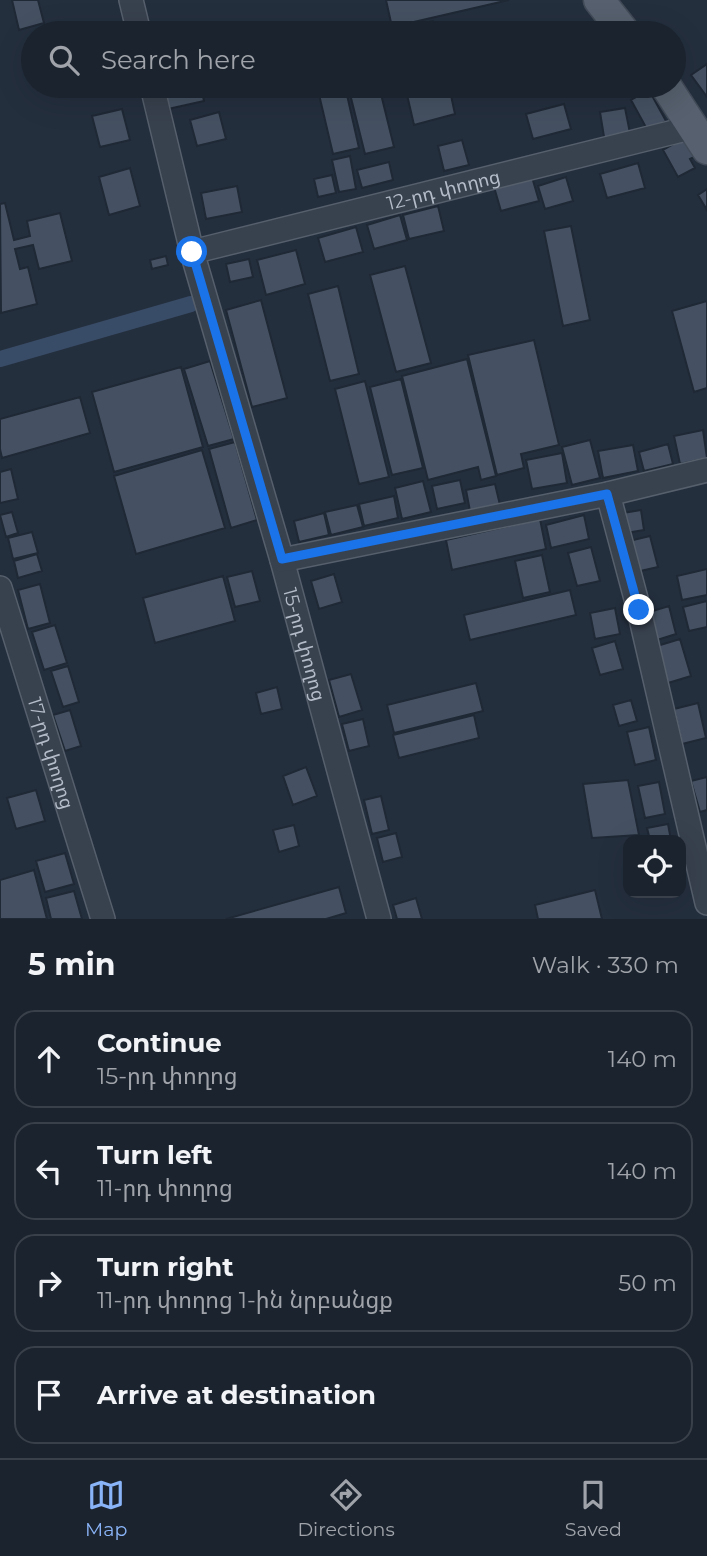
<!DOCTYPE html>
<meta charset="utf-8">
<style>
:root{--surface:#1b232e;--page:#282f3a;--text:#f1f3f6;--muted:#a0a4aa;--line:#39404a;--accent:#8ab4f8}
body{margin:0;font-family:Montserrat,"Noto Sans Armenian",sans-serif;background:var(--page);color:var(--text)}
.controls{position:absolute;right:21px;bottom:21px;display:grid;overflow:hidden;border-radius:14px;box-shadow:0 7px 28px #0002}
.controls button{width:63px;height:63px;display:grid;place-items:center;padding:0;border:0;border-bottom:2px solid var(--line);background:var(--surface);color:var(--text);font:35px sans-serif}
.stop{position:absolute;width:21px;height:21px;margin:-16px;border:5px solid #1a73e8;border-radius:50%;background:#fff}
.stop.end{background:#1a73e8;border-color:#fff;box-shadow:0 2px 7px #0008}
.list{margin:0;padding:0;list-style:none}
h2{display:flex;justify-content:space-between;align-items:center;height:91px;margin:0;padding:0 28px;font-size:30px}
h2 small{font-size:23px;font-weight:400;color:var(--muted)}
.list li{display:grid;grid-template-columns:46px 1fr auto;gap:21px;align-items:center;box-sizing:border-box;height:98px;margin:0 14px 14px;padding:0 14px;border:2px solid var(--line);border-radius:21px}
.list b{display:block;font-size:26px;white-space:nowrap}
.list p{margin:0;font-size:23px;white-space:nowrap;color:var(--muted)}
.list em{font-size:23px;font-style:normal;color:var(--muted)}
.icon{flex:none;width:38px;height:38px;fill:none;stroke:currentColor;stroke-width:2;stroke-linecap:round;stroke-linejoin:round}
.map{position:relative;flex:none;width:707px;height:919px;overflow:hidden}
.search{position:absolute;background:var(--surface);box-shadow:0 7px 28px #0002;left:21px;right:21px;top:21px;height:77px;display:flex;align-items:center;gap:18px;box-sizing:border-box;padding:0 24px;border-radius:38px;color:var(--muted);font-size:26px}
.sheet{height:539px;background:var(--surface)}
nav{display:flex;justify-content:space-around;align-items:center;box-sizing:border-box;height:98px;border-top:2px solid var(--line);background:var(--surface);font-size:19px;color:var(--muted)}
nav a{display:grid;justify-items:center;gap:4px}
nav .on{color:var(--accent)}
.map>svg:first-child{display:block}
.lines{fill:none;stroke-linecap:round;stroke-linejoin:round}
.canal{stroke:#394c67;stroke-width:16}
.building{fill:#455162;stroke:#1f2835;stroke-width:2}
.minor-casing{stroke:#565f6c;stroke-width:26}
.major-casing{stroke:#414a57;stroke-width:33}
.minor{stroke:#38414e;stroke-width:23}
.major{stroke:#56606e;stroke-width:30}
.route{stroke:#1a73e8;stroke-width:9}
.labels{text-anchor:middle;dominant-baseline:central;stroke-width:6;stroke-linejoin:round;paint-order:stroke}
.street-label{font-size:19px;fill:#b4bcc9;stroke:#1d2633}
</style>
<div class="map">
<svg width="707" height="919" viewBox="0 0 707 919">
<rect width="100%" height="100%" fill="#242f3e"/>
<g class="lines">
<path class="canal" d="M0,359l191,-55"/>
</g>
<path class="building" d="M12,0h26l6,23 -25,7z
M386,0h123l-117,27z
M433,21l3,12h-43l-1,-2z
M707,64v33l-16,-22z
M163,86h38l3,15 -36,8z
M317,86h28l14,62 -26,6z
M348,86h31l15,61 -29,7z
M405,86h44l6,28 -41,11z
M649,90l17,31 -18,10 -17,-31z
M564,104l7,25 -38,10 -7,-25z
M625,108l6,30 -26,5 -5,-31z
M122,109l8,31 -30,7 -8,-31z
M219,112l7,27 -29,7 -7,-26z
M688,136l10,19 -8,4 5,9 -17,9 -15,-27z
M462,140l7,25 -25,6 -6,-25z
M350,156l6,33 -17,3 -7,-32z
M389,162l4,18 -31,8 -5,-18z
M638,163l7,25 -38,10 -7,-24z
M130,168l10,38 -31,9 -10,-38z
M332,175l4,18 -18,4 -4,-18z
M532,177l7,24 -38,10 -7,-24z
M566,177l7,24 -28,8 -7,-23z
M237,186l5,26 -36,7 -5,-26z
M707,189v21l-9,-15z
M5,203l9,37 16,-4 -3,-15 33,-8 12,48 -33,8 -6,-24 -18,4 5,20 8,-2 9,37 -36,9 -1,-109z
M438,206l6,25 -35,8 -6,-24z
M400,215l7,25 -33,9 -7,-24z
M571,226l19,94 -27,6 -19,-95z
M356,227l7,25 -38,10 -7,-24z
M296,250l9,34 -39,11 -9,-35z
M166,256l2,9 -16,4 -2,-9z
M249,259l4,18 -23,5 -4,-18z
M405,266l26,97 -35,9 -26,-97z
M338,286l21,88 -29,7 -22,-87z
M261,300l26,98 -35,9 -26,-97z
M707,301v87l-13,4 -22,-81z
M534,340l25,105 -38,9 3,14 -27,7 -29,-120z
M467,359l29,117 -15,4 -3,-13 -50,13 -26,-104z
M210,361l24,78 -26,7 -24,-77z
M181,367l22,80 -89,25 -22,-80z
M401,379l22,89 -31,7 -22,-88z
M365,381l24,96 -30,7 -24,-95z
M80,397l10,36 -88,25 -2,-9v-30z
M703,430l4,28 -27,6 -6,-28z
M590,440l10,38 -28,7 -10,-38z
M235,442l22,78 -26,8 -22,-79z
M668,444l5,20 -29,7 -5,-19z
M633,445l5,26 -35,7 -5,-27z
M202,450l23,78 -89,26 -22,-78z
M562,453l5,30 -35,6 -6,-29z
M11,469l7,30 -18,4v-31z
M460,480l5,23 -28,6 -5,-23z
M423,481l8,31 -29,7 -7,-31z
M495,484l5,21 -30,6 -4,-21z
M394,496l4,22 -34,8 -5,-22z
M357,505l6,22 -32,8 -6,-23z
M641,510l3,20 -18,3 -3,-20z
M12,512l6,21 -12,4 -6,-22z
M324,513l5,22 -30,7 -5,-21z
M584,515l5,24 -38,9 -5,-23z
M540,519l6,30 -94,21 -6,-30z
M32,532l6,21 -25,6 -5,-21z
M650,536l8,31 -22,5 -7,-31z
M591,547l9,34 -23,5 -9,-33z
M37,554l5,17 -24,7 -4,-17z
M542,555l8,37 -27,6 -8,-37z
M707,569v26l-25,5 -5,-24z
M252,571l8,30 -25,6 -8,-30z
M334,574l8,28 -23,7 -8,-28z
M223,576l12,45 -80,22 -12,-45z
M40,584l10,39 -22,6 -10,-39z
M570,590l6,25 -106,25 -6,-25z
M707,601v26l-18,4 -6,-24z
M669,606l7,28 -22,7 -8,-28z
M615,608l5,26 -25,5 -5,-26z
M55,625l12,38 -23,7 -12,-38z
M680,639l11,37 -23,7 -11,-37z
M615,641l8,28 -23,6 -8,-27z
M68,666l11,36 -16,5 -12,-36z
M351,674l11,36 -23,7 -10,-37z
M476,683l7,28 -89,22 -7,-28z
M277,687l5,22 -21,5 -5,-21z
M631,700l6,21 -18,5 -6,-21z
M698,703l8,35 -24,6 -8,-35z
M70,710l11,36 -16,5 -12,-36z
M474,715l5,23 -80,20 -6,-23z
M363,719l6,27 -20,5 -7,-27z
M649,727l7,33 -21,5 -8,-33z
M306,767l11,29 -24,9 -10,-29z
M707,777v33l-7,2 -9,-31z
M628,780l11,55 -47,3 -9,-54z
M659,782l6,32 -20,4 -7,-32z
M36,790l9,31 -29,8 -9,-31z
M381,796l8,34 -17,4 -8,-34z
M668,824l3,16h-21l-3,-12z
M294,825l5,21 -20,6 -6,-22z
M396,833l6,24 -19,5 -6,-24z
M65,853l9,31 -29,8 -9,-31z
M34,870l13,49h-47v-39z
M339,887l7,26 -20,6h-100z
M595,890l7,29h-64l-3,-14z
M74,891l8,28h-31l-5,-21z
M416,898l6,21h-25l-4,-14z"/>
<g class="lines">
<defs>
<g id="minor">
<path d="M131,0l8,33"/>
<path id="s1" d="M152,86l40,166 90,308 97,359"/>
<path id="s2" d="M192,252l502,-125"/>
<path d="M608,494l31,116 68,293"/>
<path d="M282,560l326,-66 99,-24"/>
<path id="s3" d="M0,588l103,331"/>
</g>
<path id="major" d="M599,0l26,33
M666,86l41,63"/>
</defs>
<use href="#minor" class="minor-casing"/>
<use href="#major" class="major-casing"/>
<use href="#minor" class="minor"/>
<use href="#major" class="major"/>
</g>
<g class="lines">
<path class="route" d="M192,252l90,307 325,-65 32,116"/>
</g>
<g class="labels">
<g class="street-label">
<text stroke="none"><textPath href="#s2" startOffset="259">12-րդ փողոց</textPath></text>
<text stroke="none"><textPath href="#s1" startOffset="579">15-րդ փողոց</textPath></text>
<text stroke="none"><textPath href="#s3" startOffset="173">17-րդ փողոց</textPath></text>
</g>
</g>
</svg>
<div class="controls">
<button><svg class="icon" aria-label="locate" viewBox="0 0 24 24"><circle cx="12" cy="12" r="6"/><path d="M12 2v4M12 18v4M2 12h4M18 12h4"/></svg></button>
</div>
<div class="stop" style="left:192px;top:252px"></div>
<div class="stop end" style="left:639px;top:610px"></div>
<div class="search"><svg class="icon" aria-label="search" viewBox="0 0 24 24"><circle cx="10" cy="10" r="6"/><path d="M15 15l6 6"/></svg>Search here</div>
</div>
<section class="sheet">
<h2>5 min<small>Walk · 330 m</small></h2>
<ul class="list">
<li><svg class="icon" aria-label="ahead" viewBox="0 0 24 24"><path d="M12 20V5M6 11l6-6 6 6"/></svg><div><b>Continue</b><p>15-րդ փողոց</p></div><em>140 m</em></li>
<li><svg class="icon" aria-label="left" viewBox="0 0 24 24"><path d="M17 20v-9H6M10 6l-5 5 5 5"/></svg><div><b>Turn left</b><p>11-րդ փողոց</p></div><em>140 m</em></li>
<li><svg class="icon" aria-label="right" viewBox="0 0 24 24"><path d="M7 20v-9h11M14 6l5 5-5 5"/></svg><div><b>Turn right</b><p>11-րդ փողոց 1-ին նրբանցք</p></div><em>50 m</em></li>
<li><svg class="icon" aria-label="arrive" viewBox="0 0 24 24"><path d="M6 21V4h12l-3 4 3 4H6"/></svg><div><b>Arrive at destination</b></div></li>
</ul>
</section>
<nav>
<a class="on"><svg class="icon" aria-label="map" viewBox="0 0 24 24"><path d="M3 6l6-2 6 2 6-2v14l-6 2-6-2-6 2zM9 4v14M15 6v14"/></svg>Map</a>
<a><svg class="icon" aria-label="directions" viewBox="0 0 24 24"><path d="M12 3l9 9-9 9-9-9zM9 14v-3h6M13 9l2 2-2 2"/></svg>Directions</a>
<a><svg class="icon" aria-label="saved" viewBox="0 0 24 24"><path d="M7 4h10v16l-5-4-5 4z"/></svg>Saved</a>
</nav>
